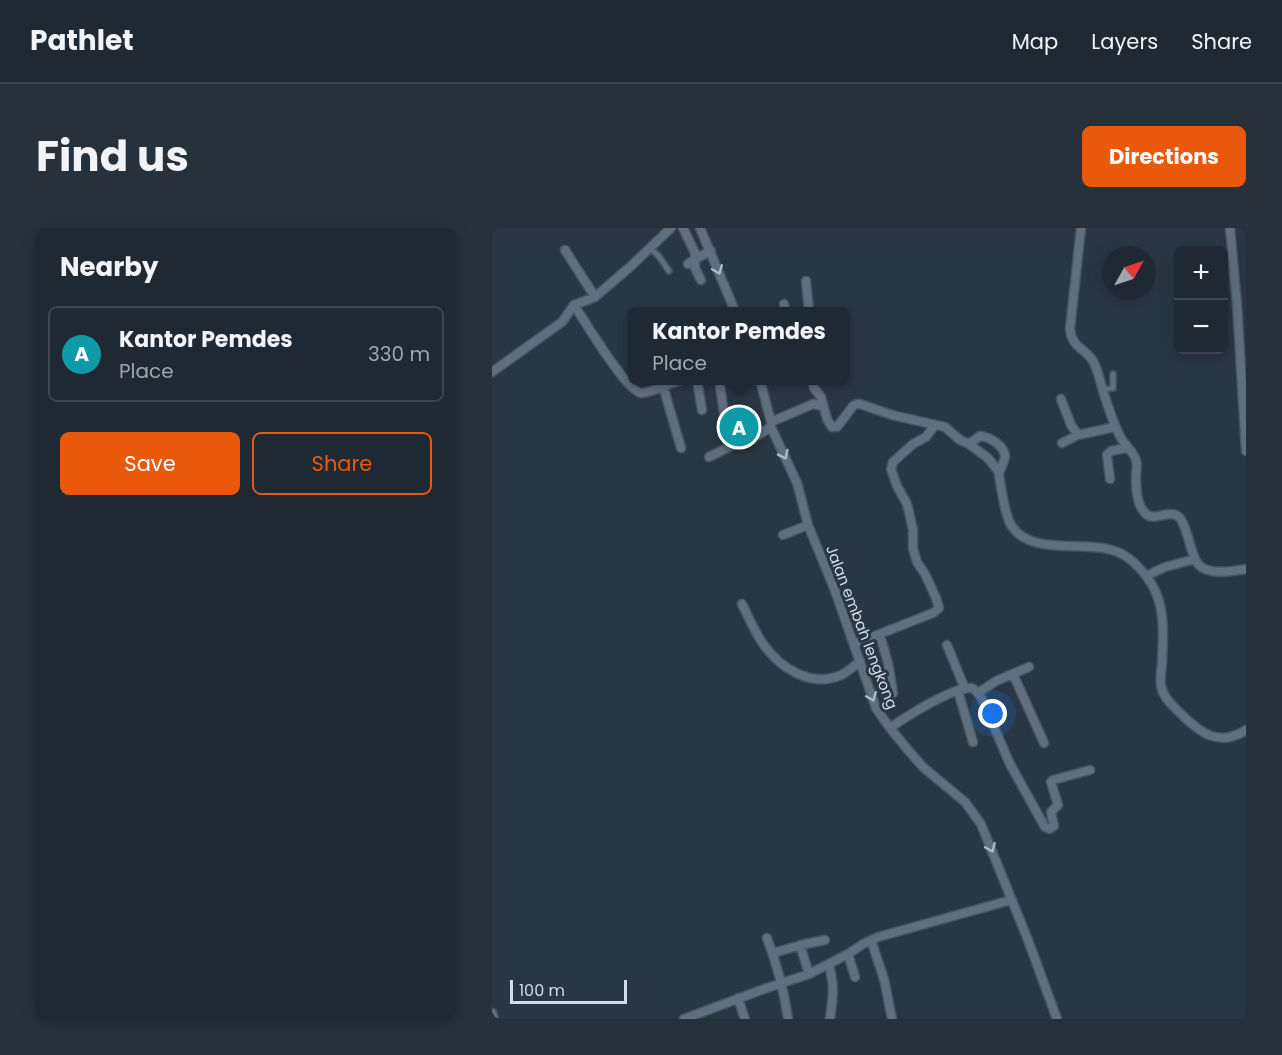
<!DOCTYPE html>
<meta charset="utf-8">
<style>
:root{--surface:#1f2933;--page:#27313b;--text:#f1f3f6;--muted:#a1a6ac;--line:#3c454e;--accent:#ea580c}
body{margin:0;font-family:Poppins,sans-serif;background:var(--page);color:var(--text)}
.controls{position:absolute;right:18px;top:18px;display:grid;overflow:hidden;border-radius:9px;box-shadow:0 3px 15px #0003}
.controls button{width:54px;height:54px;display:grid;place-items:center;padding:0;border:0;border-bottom:2px solid var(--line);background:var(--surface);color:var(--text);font:30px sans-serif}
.compass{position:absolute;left:610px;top:18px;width:54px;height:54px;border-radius:50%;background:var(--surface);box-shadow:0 3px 15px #0003;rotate:50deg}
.scale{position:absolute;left:18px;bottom:15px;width:117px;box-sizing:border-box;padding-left:6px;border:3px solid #d3dce5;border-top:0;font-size:16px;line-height:21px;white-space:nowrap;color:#d3dce5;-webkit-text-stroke:4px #293744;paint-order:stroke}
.you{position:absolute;left:501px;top:486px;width:21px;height:21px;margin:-15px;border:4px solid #fff;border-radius:50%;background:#1a73e8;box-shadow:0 0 0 9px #1a73e833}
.badge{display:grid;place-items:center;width:39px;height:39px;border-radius:50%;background:var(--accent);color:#fff;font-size:20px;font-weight:700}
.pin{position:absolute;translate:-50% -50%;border:3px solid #fff;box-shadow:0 2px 6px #0006}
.popup{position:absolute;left:136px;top:79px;width:222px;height:78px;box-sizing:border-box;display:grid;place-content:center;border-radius:9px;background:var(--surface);filter:drop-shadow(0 2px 4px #0005);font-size:20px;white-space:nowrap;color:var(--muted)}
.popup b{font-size:22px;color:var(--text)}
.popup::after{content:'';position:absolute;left:50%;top:100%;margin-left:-12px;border:12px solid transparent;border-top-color:var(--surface)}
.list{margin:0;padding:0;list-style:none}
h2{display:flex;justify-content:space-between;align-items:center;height:78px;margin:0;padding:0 24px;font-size:26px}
h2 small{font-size:20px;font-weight:400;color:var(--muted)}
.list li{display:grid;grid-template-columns:39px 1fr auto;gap:18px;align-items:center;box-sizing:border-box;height:96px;margin:0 12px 12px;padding:0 12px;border:2px solid var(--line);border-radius:9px}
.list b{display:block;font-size:22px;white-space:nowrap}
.list p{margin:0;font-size:20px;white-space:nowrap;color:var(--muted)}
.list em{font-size:20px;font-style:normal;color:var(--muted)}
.actions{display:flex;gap:12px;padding:18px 24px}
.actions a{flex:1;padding:14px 0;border:2px solid var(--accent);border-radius:9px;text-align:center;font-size:21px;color:var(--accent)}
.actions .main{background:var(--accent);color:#fff}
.map{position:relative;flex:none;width:754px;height:791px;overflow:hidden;border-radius:9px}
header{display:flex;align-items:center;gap:36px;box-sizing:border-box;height:84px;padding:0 30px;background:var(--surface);border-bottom:2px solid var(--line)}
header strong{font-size:28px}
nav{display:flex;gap:33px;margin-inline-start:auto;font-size:21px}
.intro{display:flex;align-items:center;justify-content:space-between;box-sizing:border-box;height:144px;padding:0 36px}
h1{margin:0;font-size:42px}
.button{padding:15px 27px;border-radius:9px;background:var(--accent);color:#fff;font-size:21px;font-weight:700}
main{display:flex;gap:36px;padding:0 36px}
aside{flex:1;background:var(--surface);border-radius:9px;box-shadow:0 3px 15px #0003}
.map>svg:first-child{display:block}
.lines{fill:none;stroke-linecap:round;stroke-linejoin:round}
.lane-casing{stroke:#47535f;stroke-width:8}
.street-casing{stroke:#47535f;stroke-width:11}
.lane{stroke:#5f6f7e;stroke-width:4.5}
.street{stroke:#5f6f7e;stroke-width:8}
.oneway{stroke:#b0bbc6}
.labels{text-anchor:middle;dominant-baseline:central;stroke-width:6;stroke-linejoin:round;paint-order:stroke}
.street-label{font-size:15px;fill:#d3dce5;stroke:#293744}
</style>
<header>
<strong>Pathlet</strong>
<nav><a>Map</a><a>Layers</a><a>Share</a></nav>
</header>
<div class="intro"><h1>Find us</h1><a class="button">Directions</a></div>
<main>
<aside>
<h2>Nearby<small></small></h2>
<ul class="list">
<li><span class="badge" style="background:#0f9aa8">A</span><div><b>Kantor Pemdes</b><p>Place</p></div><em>330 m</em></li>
</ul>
<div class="actions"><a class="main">Save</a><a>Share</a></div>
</aside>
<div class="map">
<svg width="754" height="791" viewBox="0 0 754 791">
<rect width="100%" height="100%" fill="#293744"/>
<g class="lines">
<defs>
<path id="lane" d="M157,20l9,7 11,16
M610,162l11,-2v-14"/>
<path id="street" d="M191,0l12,25v15l6,12
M208,0l35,83
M589,0l-11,101c2,19 15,19 23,32 5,9 7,20 10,30 5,16 10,32 18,47 4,7 14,16 15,22 1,4 1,9 0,14 0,12 0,30 9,39 9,10 24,-5 34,4 4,4 6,12 8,17 3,9 5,22 11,30 10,12 35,7 48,5
M738,0l7,77 9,146
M73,22l30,47
M196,36l7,-5 16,-8
M314,53l3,30
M292,76l2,7
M82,77c10,15 53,87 67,88 9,0 30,-10 40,-13
M0,144l70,-50 12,-17 21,-8 36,-31 40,-38
M205,152l5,30
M227,152l5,33
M268,152l11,42v5l26,56 11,42 26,63 42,120 14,20 18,22 15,17 42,35 16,22 47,116 29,79
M320,152l2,8 7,9 6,22 5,8h5l16,-21 4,-2h3l32,11 53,12 15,13 9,4 11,-8c10,1 25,10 25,21 -1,7 -6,12 -6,19 3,14 5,37 12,49 21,34 79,12 111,29 11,6 23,19 29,29 15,24 12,53 11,80 -1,8 -2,16 -1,23 2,11 11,19 18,26 20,20 39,36 67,18
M171,158l18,62
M569,171l10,26 7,10
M279,194l42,-18 10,2
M570,215l16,-8 37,-8
M477,216l19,14 11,14
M217,229l30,-15 11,-2 21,-13
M618,251l-3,-24 4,-4 15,-3
M291,307l25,-10
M654,348l19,-9 30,-8
M250,376c7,14 13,29 22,41 17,24 48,43 77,30 7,-3 13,-9 19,-14
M388,407l8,28 5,30
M362,416l79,-31 6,-5 -3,-10 -11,-24 -8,-12 -4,-13v-19l-6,-26 -10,-18 -6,-17 2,-7 20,-18 13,-7 9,-12
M455,417l18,44
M521,446l31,69
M466,463l15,51
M486,465l18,-12 33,-14
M398,500c14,-10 64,-42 81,-40 5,1 7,6 10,9l29,67 35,63 4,2 5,-3 -3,-14 7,-7 -7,-23 2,-2 37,-10
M275,710c10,26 17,53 21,81
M379,712l13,39 8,40
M308,717l9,29
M281,725l32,-9 20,-4
M356,726l7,23
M337,737c6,24 4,30 1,54
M246,770l7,21
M0,785l2,6
M192,791l80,-30 45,-15 39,-20 15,-10 15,-7 133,-37"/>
</defs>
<use href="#lane" class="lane-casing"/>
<use href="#street" class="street-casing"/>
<use href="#lane" class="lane"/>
<use href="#street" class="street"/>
</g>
<defs><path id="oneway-chevron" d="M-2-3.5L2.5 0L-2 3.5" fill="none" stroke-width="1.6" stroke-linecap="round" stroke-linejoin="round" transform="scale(1.5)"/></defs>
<g class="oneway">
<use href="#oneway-chevron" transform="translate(226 42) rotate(68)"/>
<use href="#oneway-chevron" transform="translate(292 227) rotate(64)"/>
<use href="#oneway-chevron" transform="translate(380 469) rotate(68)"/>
<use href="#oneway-chevron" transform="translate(499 620) rotate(67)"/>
</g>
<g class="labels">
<g class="street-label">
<text transform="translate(370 399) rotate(69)">Jalan embah lengkong</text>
</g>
</g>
</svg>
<div class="controls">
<button>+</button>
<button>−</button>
</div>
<svg class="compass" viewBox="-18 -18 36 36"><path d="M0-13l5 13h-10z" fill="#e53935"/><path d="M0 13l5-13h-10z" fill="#a1a6ac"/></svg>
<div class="scale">100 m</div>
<div class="you"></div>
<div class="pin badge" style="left:247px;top:199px;background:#0f9aa8">A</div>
<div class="popup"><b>Kantor Pemdes</b>Place</div>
</div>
</main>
